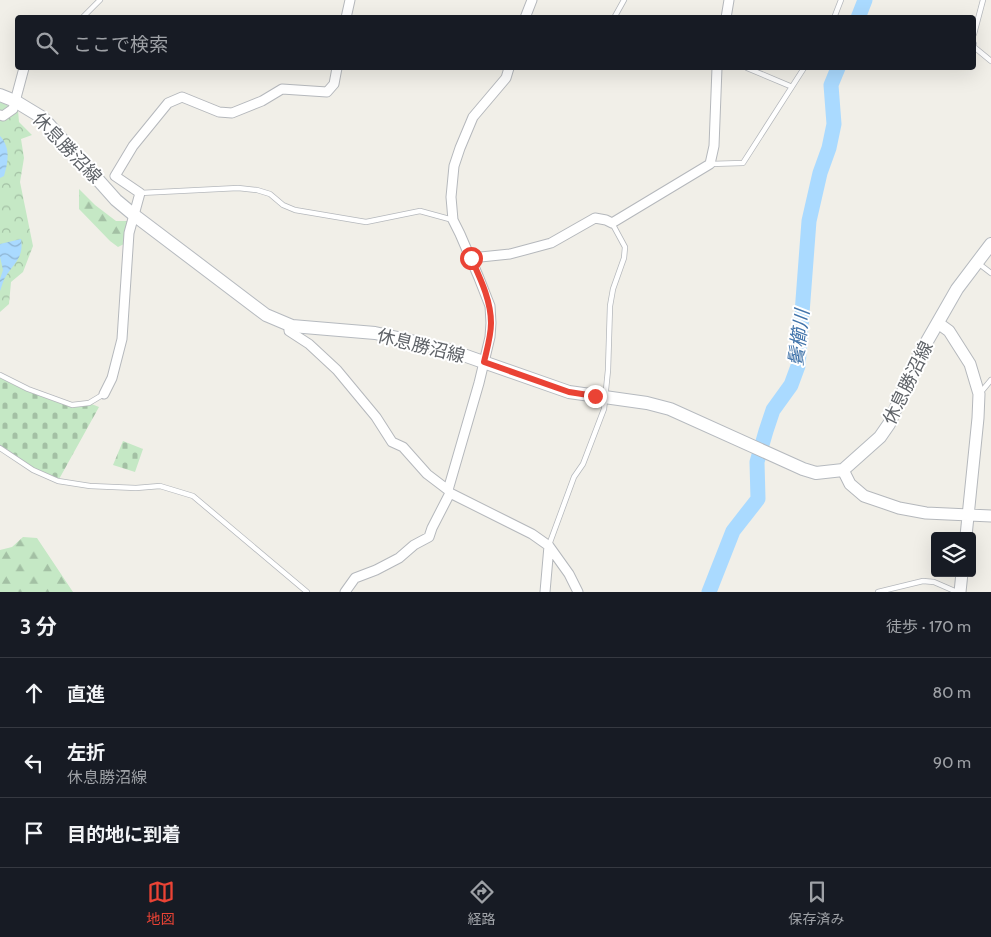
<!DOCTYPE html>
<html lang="ja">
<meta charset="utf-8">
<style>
:root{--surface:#171b24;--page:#242831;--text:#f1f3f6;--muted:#9ea1a6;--line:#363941;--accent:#ea4335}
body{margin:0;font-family:Cabin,"Noto Sans JP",sans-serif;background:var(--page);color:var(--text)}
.controls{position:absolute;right:15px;bottom:15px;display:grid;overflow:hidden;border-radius:5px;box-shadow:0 5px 20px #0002}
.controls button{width:45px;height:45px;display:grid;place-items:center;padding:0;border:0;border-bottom:1px solid var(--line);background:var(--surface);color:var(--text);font:25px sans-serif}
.stop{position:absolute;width:15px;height:15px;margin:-11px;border:4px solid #ea4335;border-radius:50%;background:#fff}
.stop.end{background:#ea4335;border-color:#fff;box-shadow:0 1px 5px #0008}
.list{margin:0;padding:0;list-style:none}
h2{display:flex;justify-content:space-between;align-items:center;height:65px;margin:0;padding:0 20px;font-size:21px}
h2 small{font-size:16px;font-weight:400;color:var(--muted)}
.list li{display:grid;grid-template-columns:32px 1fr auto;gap:15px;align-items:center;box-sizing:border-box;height:70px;padding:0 20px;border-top:1px solid var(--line)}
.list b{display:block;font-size:19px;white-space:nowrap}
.list p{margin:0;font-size:16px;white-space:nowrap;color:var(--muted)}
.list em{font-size:16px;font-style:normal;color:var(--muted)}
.icon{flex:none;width:28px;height:28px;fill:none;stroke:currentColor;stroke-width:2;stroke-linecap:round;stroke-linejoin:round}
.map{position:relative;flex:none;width:991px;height:592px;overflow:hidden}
.search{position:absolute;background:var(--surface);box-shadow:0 5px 20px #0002;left:15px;right:15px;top:15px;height:55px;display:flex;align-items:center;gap:12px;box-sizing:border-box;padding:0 18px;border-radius:5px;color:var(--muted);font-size:19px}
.sheet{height:275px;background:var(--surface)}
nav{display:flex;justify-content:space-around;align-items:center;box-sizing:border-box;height:70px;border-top:1px solid var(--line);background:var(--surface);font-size:14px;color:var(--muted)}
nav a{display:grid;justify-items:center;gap:2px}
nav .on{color:var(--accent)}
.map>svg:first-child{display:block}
.forest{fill:url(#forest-firs)}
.cemetery{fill:url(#cemetery-stones)}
.park{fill:url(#park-crowns)}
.water{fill:url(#water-waves)}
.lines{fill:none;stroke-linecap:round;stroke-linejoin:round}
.river{stroke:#aadaff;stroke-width:15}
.service-casing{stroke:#b5b8bc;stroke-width:6}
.minor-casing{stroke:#b5b8bc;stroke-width:11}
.tertiary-casing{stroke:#b5b8bc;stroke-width:13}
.secondary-casing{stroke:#b6babf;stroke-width:14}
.service{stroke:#fff;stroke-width:4.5}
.minor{stroke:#fff;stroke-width:9}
.tertiary{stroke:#fff;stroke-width:11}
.secondary{stroke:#fff;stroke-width:12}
.route{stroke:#ea4335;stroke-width:6}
.labels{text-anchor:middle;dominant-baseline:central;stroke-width:4;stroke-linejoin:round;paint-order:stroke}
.street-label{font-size:18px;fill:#5f6368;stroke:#fff}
.water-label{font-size:19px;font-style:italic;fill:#4174aa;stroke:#fff}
</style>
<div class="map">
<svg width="991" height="592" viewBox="0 0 991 592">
<defs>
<pattern id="forest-firs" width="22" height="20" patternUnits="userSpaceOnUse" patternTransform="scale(1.25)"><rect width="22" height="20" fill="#c5e8c5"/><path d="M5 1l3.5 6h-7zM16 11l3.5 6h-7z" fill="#a3c0a4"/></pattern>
<pattern id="cemetery-stones" width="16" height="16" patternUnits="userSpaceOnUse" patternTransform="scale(1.25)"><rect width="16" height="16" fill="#c5e8c5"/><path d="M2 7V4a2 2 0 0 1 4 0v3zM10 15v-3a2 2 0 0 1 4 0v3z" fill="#a3c0a4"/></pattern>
<pattern id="park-crowns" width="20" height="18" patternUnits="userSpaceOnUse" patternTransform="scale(1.25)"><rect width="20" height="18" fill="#c5e8c5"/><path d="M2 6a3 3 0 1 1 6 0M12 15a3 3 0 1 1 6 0" fill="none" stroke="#a3c0a4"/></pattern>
<pattern id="water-waves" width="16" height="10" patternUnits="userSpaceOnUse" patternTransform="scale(1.25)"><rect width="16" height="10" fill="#aadaff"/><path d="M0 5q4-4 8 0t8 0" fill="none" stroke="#8eb4d2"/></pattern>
</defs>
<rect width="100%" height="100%" fill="#f1efe8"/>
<path class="forest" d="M79,189l16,16 21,16h13l-3,22 -8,4 -8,-6 -31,-32z
M23,537l14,1 36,54h-73v-42l12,-3z"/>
<path class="cemetery" d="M0,375l72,30 17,-2 10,4 -41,74 -25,-11 -33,-22z
M123,441l20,8 -8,23 -22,-7z"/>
<path class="park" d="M0,102l18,8 1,12 13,13 -11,4 3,19 -4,24 13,64 -10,26 -12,10 -2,22 -9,8z"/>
<path class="water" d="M0,136c11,12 8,26 4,40l-4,2z
M21,239c3,18 -6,23 -15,37 -3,4 -4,10 -6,15v-12l3,-9 -3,-13v-13z"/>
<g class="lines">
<path class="river" d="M858,18l7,-18
M709,592l24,-61 25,-32 -1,-37 9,-31 7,-21 18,-25 7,-19 11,-145 11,-48 9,-25 5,-24 -3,-39 7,-17"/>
<defs>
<path id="service" d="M82,18l18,-18
M614,18l10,-18
M834,18l7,-18
M974,34l9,-34
M974,44v3l17,14
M747,68l43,18
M710,164l33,-1 61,-95
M140,193l98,-5 19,2 13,4 13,11 12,5 71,12 54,-11 33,9
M978,263l13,10
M0,375l28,14 44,16 17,-2 15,-9
M981,392l10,-12
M0,448l33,22 25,11 32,5 46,2 24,-2 33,10 114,96
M549,545l25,-68 9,-13 21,-55 4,-39 2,-64 3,-17 11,-31 1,-11 -13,-24
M878,592l45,-11 11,1 23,10"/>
<path id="minor" d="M346,18l4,-18
M525,18l7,-18
M726,18l3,-18
M0,115l3,1 10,-7 11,-41
M471,258l39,-4 41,-11 44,-25 11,2 6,3 98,-59 4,-18 3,-78
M289,325v6l20,13 28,26 39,47 16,25 11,5 24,27 21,16
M104,394l8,-16 10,-39 7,-106 11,-40 -25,-17 18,-30 35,-43 14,-6 37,15 13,1 30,-12 20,-12 45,3 7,-8 3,-16
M450,493l82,41 17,12 20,28 9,18
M345,592l10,-14 21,-8 23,-12 15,-13 15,-8 3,-9 18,-35 -2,-3 31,-107 11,-46 1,-14 -1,-17 -11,-28 -19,-44 -7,-14 -2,-23 3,-31 6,-18 13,-31 33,-39 3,-10
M545,592l4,-46"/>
<path id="tertiary" d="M938,323l11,8 21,33 9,30 -1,24 -12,118
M843,470l7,14 14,12 35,12 27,5 65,3
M960,592l2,-19"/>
<path id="secondary" d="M0,95l15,6 28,17 73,82 18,15 132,100 26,11 83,7 32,7 45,11 117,41 78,11 23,6 133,60 13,4 27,-3 37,-33 9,-13 29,-67 39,-68 34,-45"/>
</defs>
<use href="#service" class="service-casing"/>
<use href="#minor" class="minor-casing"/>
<use href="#tertiary" class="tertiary-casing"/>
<use href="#secondary" class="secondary-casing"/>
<use href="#service" class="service"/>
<use href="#minor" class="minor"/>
<use href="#tertiary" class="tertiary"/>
<use href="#secondary" class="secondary"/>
</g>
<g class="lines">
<path class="route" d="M471,258c9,20 20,42 20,65 0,13 -4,26 -7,39l85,30 26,4"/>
</g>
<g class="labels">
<g class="street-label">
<text transform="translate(67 148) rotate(46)">休息勝沼線</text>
<text transform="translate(421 346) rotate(14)">休息勝沼線</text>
<text transform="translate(908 383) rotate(-64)">休息勝沼線</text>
</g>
<g class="water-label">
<text transform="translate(799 338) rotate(-83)">鬢櫛川</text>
</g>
</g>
</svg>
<div class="controls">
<button><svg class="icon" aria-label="layers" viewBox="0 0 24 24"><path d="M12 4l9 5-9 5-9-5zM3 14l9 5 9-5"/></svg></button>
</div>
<div class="stop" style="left:471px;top:258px"></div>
<div class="stop end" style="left:595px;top:396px"></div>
<div class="search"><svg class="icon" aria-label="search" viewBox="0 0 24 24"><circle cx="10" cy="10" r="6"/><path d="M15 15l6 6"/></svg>ここで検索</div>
</div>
<section class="sheet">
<h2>3 分<small>徒歩 · 170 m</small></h2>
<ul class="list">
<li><svg class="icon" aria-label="ahead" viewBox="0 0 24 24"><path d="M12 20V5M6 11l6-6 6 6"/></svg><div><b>直進</b></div><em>80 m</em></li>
<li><svg class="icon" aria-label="left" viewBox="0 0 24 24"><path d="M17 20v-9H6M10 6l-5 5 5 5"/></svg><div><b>左折</b><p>休息勝沼線</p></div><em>90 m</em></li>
<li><svg class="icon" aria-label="arrive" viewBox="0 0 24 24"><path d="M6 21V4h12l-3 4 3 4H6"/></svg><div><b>目的地に到着</b></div></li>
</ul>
</section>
<nav>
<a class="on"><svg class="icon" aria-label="map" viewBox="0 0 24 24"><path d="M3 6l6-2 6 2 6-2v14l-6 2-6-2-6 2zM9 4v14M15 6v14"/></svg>地図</a>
<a><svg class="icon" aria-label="directions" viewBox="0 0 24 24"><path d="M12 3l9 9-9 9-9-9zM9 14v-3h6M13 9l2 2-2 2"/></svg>経路</a>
<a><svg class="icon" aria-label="saved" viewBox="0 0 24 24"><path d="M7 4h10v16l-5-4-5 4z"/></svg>保存済み</a>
</nav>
